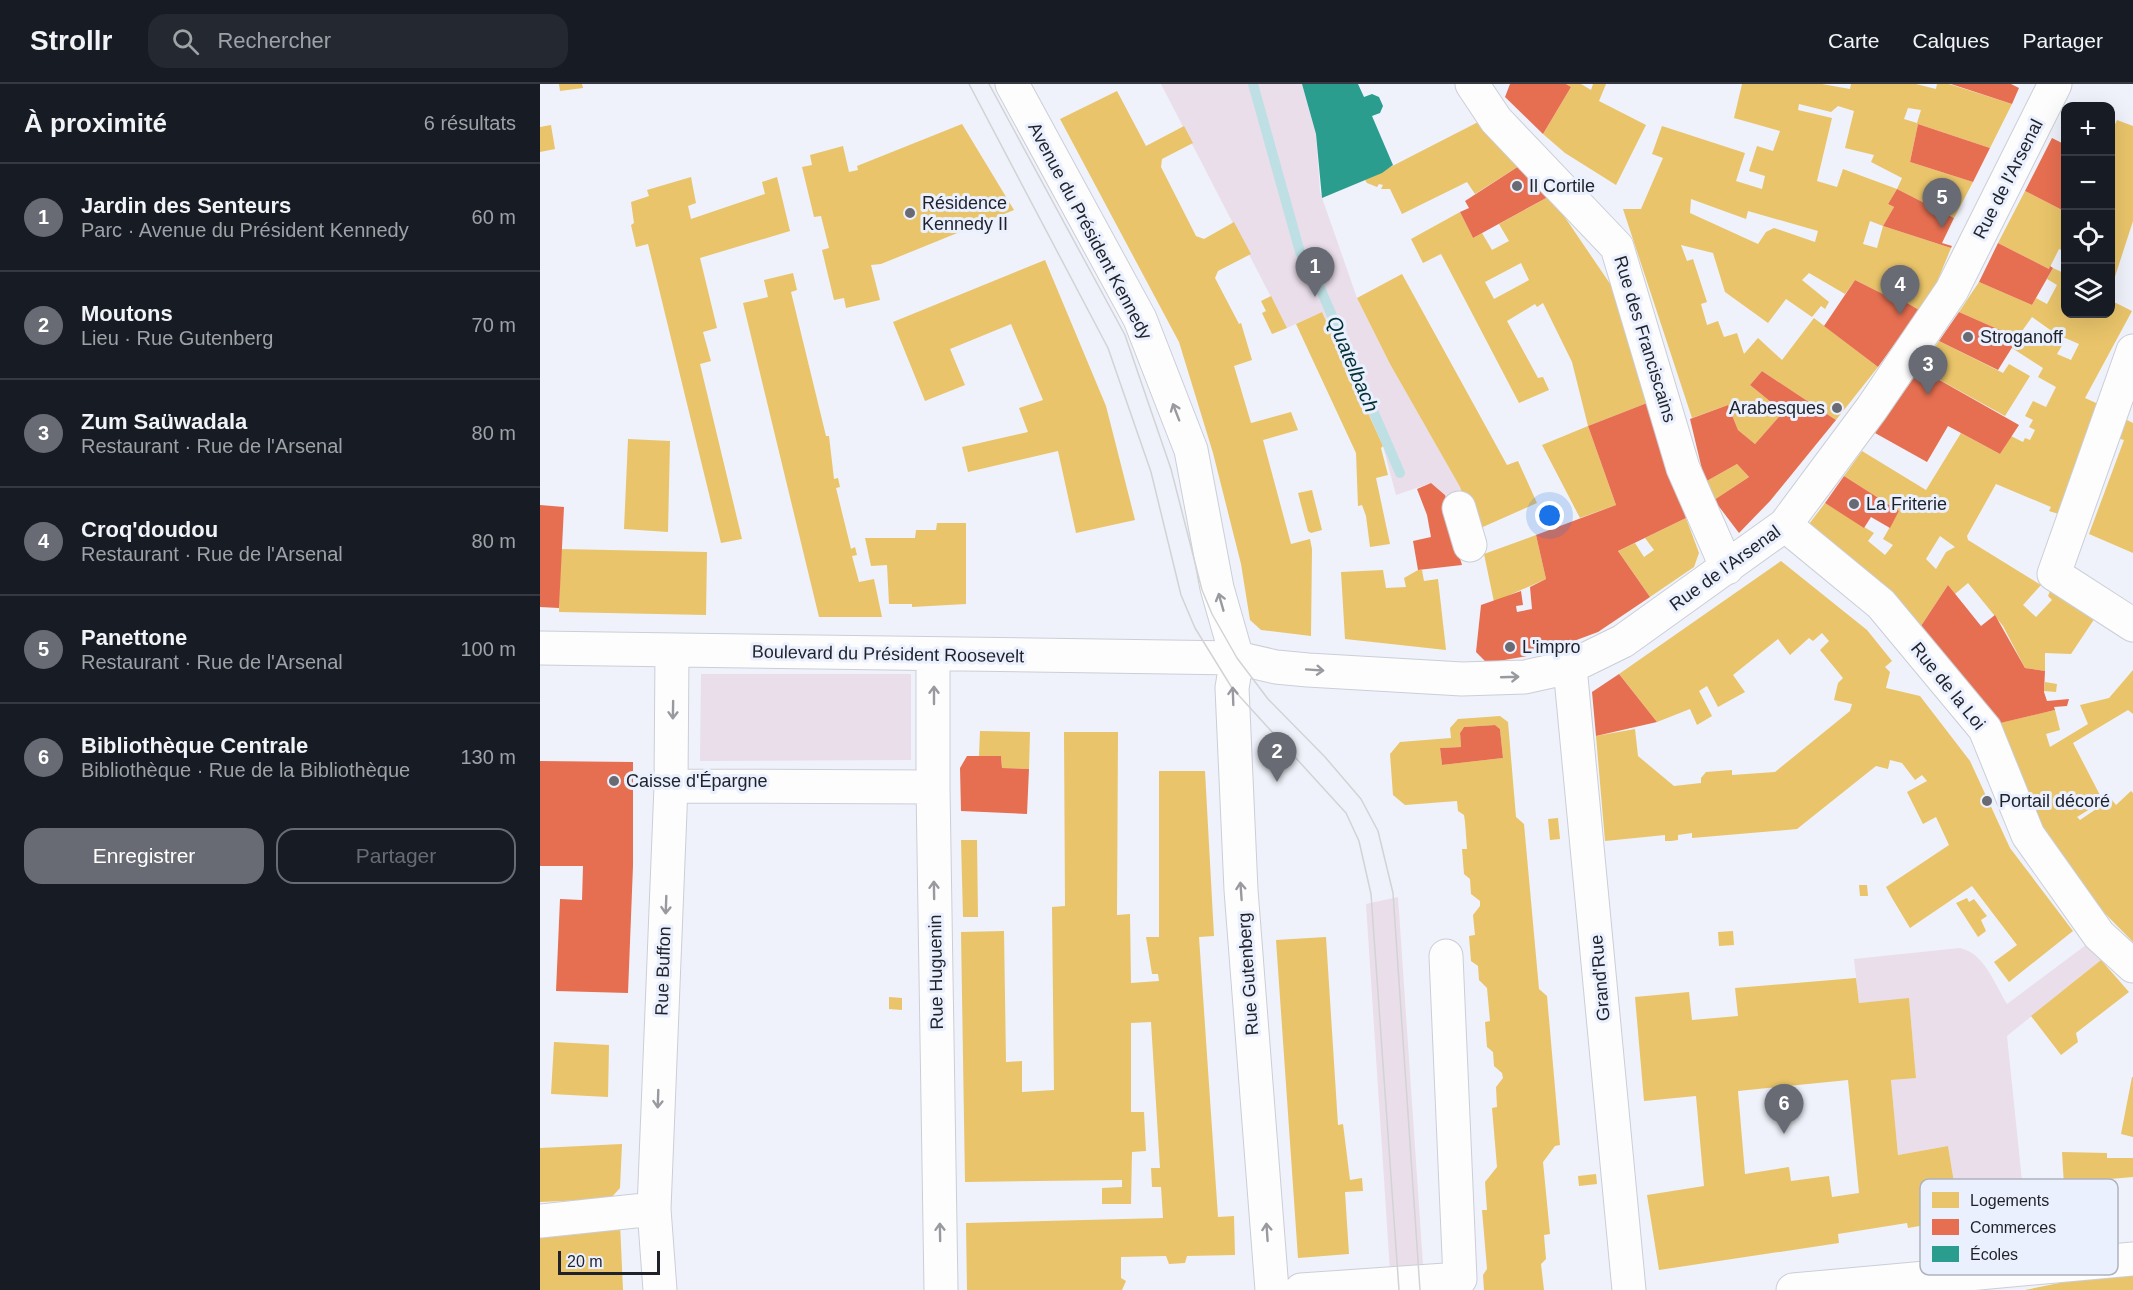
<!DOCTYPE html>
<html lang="fr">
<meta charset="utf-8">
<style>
:root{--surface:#171b24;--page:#242831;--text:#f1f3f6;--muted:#9ea1a6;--line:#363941;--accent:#686b73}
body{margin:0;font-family:Arial,sans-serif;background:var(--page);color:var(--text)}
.controls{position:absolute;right:18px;top:18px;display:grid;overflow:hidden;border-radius:12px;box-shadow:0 6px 24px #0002}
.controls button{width:54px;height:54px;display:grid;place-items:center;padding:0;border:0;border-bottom:2px solid var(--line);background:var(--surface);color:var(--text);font:30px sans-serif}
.scale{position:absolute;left:18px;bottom:15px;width:102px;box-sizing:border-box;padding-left:6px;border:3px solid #1f222a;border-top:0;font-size:16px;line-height:21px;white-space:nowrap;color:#1f222a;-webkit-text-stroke:4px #ebf0fe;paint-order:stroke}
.you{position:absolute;left:1010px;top:432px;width:21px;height:21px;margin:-15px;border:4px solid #fff;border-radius:50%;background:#1a73e8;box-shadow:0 0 0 9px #1a73e833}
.badge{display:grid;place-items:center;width:39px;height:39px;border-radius:50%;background:var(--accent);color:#fff;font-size:20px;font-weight:700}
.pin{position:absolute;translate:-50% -50px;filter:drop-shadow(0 2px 3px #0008)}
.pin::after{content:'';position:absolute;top:32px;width:21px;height:18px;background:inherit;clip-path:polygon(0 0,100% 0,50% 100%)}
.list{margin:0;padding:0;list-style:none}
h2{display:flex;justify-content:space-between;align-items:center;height:78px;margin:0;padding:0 24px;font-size:26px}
h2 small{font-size:20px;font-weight:400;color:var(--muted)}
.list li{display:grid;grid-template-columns:39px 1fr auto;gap:18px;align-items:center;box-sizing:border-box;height:108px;padding:0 24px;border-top:2px solid var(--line)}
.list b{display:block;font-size:22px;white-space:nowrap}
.list p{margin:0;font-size:20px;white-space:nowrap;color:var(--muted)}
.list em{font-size:20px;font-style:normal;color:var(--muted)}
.actions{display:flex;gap:12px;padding:18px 24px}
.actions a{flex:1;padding:14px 0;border:2px solid var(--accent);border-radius:18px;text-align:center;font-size:21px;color:var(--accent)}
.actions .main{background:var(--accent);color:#fff}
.icon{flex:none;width:33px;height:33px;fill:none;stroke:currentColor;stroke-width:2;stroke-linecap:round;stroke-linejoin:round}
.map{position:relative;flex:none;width:1593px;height:1206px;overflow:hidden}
header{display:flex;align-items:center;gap:36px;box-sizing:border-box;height:84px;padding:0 30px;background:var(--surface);border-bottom:2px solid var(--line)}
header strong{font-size:28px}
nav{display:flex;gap:33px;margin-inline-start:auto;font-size:21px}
.search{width:420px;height:54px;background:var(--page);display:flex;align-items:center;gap:15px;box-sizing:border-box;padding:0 21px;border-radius:18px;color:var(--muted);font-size:22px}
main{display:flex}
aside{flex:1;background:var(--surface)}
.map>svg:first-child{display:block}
.green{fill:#eadeea}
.homes{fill:#e9c46a;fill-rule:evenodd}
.shops{fill:#e76f51}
.schools{fill:#2a9d8f}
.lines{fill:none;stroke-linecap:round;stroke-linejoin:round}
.stream{stroke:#bee0e5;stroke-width:10}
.minor-casing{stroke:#cbced6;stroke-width:35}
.minor{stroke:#fdfdfe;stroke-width:33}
.tram{stroke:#d1d3d5;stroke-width:1.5}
.oneway{stroke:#999a9f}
.poi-dot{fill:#686b73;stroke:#ebf0fe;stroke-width:2}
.labels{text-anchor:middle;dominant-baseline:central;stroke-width:6;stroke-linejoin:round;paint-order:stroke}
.street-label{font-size:18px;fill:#1f222a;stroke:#ebf0fe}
.poi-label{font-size:18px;fill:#1f222a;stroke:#ebf0fe;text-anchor:start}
.water-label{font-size:20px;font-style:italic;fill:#013135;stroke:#ebf0fe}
.key{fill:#ebf0fe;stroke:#aeb2be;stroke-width:1.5}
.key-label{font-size:16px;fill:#1f222a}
</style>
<header>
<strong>Strollr</strong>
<div class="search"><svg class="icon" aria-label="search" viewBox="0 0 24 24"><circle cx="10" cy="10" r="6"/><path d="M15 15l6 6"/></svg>Rechercher</div>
<nav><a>Carte</a><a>Calques</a><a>Partager</a></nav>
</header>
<main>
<aside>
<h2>À proximité<small>6 résultats</small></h2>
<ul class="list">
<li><span class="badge">1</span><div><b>Jardin des Senteurs</b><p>Parc · Avenue du Président Kennedy</p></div><em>60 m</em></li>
<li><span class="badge">2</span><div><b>Moutons</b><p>Lieu · Rue Gutenberg</p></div><em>70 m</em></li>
<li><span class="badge">3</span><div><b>Zum Saüwadala</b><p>Restaurant · Rue de l'Arsenal</p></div><em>80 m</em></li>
<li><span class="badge">4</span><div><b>Croq'doudou</b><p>Restaurant · Rue de l'Arsenal</p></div><em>80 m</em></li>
<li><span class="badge">5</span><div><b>Panettone</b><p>Restaurant · Rue de l'Arsenal</p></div><em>100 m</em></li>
<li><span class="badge">6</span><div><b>Bibliothèque Centrale</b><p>Bibliothèque · Rue de la Bibliothèque</p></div><em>130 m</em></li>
</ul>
<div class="actions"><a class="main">Enregistrer</a><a>Partager</a></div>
</aside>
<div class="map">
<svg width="1593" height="1206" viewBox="0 0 1593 1206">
<rect width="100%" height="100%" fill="#eff2fa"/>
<path class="green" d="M621,0h141l14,50 4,58 37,106 33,66 70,123 7,20 -17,3 -5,-15 -14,-12 -35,12 -13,-49 -61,-134 -35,16z
M161,590h210v86l-211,1z
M858,813l25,368 -33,6 -24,-367z
M1546,861l15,15 -94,76 18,174 -65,9 -12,-73 -50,9 -7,-75 25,-3 -7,-78 -50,4 -5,-44 106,-11c25,6 34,35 47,56z"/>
<path class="homes" d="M19,0h23l1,4 -23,3z
M1026,0h15l10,6 2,-6h13l-7,17 47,24 -30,60 -51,-32 -22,-19 28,-47z
M1202,0h80l28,5 1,-5h65l20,5 1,-5h12l63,20 -22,44 -72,-24 -8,38 63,20 -19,36 -57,-29 -9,15 6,3 -11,19 68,22 -14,34 -18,28 -22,-13 -2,3 -40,-20 -10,14 -36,-21 -7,7 27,22 -4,7 -4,-3 -9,11 -26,-18 -18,24 -43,-31 -12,-39 -32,-8 6,16 6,-2 14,43 -6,2 6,21 11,-4 6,16 13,-4 7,21 14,-16 24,22 32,-42 64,49 -42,53 -74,-49 -12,14 33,27 -28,32 -17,-14 -10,-25 -36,13 -69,-209h18l22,-51 -11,-4 10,-28 83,27 -9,28 26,8 3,-13 -16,-5 8,-25 16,5 7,-20 -46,-13zM1259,20l32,8 7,-6 16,5 -9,37 29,7 -3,7 31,16 -5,11 -54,-20 -6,18 -20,-6 15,-63 -34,-8zM1368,24l13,2 -4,13 -13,-4zM1151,115l55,20 2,-8 70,20 -3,11 -41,-14 -8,4 -8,12 -68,-31zM1330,137l13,5 -6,22 -14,-4z
M577,7l29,55 38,-20 9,17 -31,16 -1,8 35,69 8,3 30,-17 17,32 -33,17 -3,7 24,46 2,-1 11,37 -18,6 17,57 40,-11 7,18 -35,10 28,104 19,-5 2,10 -1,87 -50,-6 -11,-10 -9,-56 -28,-111 -34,-111 -119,-223z
M944,35l35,47 -44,28 -8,-12 -65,32 -12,-25h-9l2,-4 -4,-1 -2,3 -10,-4 -2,-3z
M1577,36l16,6v95l-22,68 -1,-154z
M422,40l52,86 -133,54 -10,1 9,35 -34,8 -2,-10 -10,2 -12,-50 7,-2 -8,-32 -7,1 -12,-50 10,-2 -2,-10 33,-9 6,26 9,-2 -1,-4z
M11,41l4,24 -15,3v-25z
M151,93l5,26 -8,3 3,13 74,-25 -3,-12 15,-5 13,54 -90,27 17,70 -14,4 8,29 -11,3 42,175 -21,4 -73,-299 -12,3 -5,-22 3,-2 -3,-21 18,-6 -2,-6z
M1485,107l41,21v40l-7,-3 -10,20 -51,-26z
M1008,113l16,19 53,78 30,109 -59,23 -16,-64 -29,-59 -6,4 -2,-3 -28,17 31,57 5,-1 6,13 -30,13 -78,-149 -18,9 -12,-24 49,-27 13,26 9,-5 10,17 17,-9 -10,-17zM981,179l8,17 -35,19 -9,-17z
M505,176l61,146 29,114 -59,13 -18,-82 -90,21 -6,-25 66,-15 -9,-24 24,-8 -32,-76 -61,25 15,36 -40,16 -32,-79z
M1513,184l13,6v40h44v-14l22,11 -47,87 20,9 -38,79 8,3 -10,27 -16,-5 2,-4 -55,-23 -29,52 1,4 73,45 -18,20 13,12 16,-17 -4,-4 2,-5 45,27 -24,36 -26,-1v18l-20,-3 -22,-42 -35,-43 -13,11 -7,-9 -29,44 -113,-101 19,-25 49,30 -6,8 17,14 8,-10 -10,-6 16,-28 -55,-35 18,-25 64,39 35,-57 39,21 11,-18 12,6 2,-4 5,2 5,-10 -6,-3 4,-7 -8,-4 8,-15 13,6 10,-20 -18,-10 5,-9 -31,-20 6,-10 -59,-26 20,-30 53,23 4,-7 11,6 10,-19 -10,-6zM1492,233l24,17 23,10 -8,16 -14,-6 7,-12 -10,-5 -3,5 -29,-11zM1400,452l15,11 -9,5 -10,17 -10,-10z
M253,189l4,17 -6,2 35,144h3l5,43 4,-1 2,9 -4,1 15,61 4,-2 2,8 -5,1 7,26 15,-3 8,38h-63l-76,-314 25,-6 -4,-17z
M862,190l105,191 11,-4 19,42 -61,27 -16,-43 -70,-123 -33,-66z
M731,212l16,32 -15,6 -10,-21 4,-2 -5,-10z
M782,228l61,134 -2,2 7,27 -12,3 14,66 -20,3 -4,-31 -4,-11 -4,1 -2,-53 -60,-129z
M1399,257l64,32 6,-9 21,12 -25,40 -85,-47z
M1585,335l8,4v130l-44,-19 35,-94 -4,-1z
M1048,342l28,79 -36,13 -38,-73z
M88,355l42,2 -2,91 -44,-3z
M1197,380l12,13 -35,23 -9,-18z
M772,406l10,40 -11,3 -3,-2 -10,-38z
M1146,434l13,35 -5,14 -44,30 -32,-46 17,-8 9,14 10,-7 -9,-12z
M397,439h29v81l-54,3v-3h-23l-2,-39 -16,1 -6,-28h50l1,-8h20z
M996,451l10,44 -52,23 -10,-48z
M20,465l147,3 -1,63 -147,-3z
M1241,477l86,69 25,31 -7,6 5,5 -4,16 34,8 50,65 40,87 63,83 -64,51 -15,-20 23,-17 -45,-59 -62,42 -18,-30 -6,-11 63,-42 -13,-28 -13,7 -16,-32 20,-11 -5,-6 -7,5 -13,-17 -12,-3 -2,9 -12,-3 -79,63 -105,9v-5l-14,2v5l-7,1h-6v-6l-60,6 -9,-105 39,-7 3,27 36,30 27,-3v-5l5,-6 26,-2v5l43,-3 75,-61 2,-7 -18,-4 4,-17 5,-5 -23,-28 9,-9 -7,-8 -9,8 -4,-3 -19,17 -12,-16 -45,36 12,17 -27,15 -11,-21 -8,5 13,25 -15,9 -7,-16 -33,13 -38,-48z
M843,486l3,18 20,-1 -2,-9 14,-8h4l2,11 14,-2 8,71 -101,-11 -4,-67z
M1593,586v44l-5,-4 -55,33 30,58 -26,16 3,3 28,-19 4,-1 4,5 15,-14 2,2v149l-54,-55 -40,-58 -44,-105 60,-14 5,20 -14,4 4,13 38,-23 -8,-19 29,-7z
M1505,598l12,2 -1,8 -12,-1z
M960,632l8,6 8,95 8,7 15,165 8,7 13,149 -5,1 -12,16 7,72 -6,1 2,24 -5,5 3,26h-60l-1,-15 4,-6 -5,-59h5l-2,-28 12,-15 -5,-59 5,-1 -1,-20 7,-9 -1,-5 -8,-7 -1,-14 -6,-5 -2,-25 5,-1 -3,-33 -8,-8 -1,-14 -7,-5 -2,-25 6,-1 -2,-20 7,-9v-5l-9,-7 -1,-15 -6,-5 -2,-25h5l-2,-27 -1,-7 -6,-4 -1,-10 -52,4 -12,-10 -3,-41 10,-12 51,-4 -1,-10 8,-9zM955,641l5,4 3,29 -61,7 -2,-17 21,-1 -1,-14 4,-6z
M440,647l50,1 -1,37 -27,-1 -1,-12h-22z
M524,648h54l-1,183 13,-1 1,69 28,-2 -1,-7h-6l-6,-37h13v-166h46l9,165 -15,1 19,280 16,-1 1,39 -48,1 -2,7 -16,1 -3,-8 -45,1v21l5,3 -4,9h-155l-1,-67 197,-5 -2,-31h-9l-1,-19h9l-9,-146 -20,1v89h13l2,39 -14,1 -1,52h-29v-16l20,-1v-7l-157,2 -4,-250 43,-1 2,131 16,-1v31l32,-2 -2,-183 13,-1z
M1018,734l2,21 -10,1 -2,-21z
M421,756h16l1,77h-15z
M1319,801h8l1,11h-8z
M1427,814l2,4 5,-3 13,17 -6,4 5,11 -8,6 -22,-34z
M1193,847l1,14 -15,1 -1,-14z
M786,853l12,188 5,-1 7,56 12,-2 1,13 -18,1 4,62 -51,4 -22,-318z
M1561,876l28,32 -53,41 2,9 -17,13 -30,-39z
M1316,894l3,25 50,-5 7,80 -25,2 7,75 50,-9 12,73 -52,9 -1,-5 -69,11 1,9 -180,27 -12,-75 57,-9 -8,-90 -52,5 -9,-104 54,-5 3,28 46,-4 -3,-28zM1308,996l11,113 -27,4 -3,-21 -38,5 -2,-14 -44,7 -7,-83z
M349,913l13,1v12l-13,-1z
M14,958l55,3 -1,52 -57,-3z
M1592,993h1v60l-12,-3z
M82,1060l-2,44 -10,11 -70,3v-54z
M1522,1068l45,1v5h26v19l-34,3 1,37 -34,2z
M1056,1090l1,10 -18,2 -1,-10z
M80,1139l3,67h-83v-52l41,-4 -1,-8z
M1593,1186v20h-108l89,-18z"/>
<path class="shops" d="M970,0h56l5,3 -28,47 -38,-37z
M1411,0h60l8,4 -7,16z
M1378,40l72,24 -17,34 -63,-20z
M1512,54l14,7v67l-41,-21z
M979,82l29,31 -75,41 -13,-26 9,-4 -4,-7z
M1357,105l57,29 -12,25 10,3 -1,2 -68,-22 11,-19 -6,-3z
M1458,159l51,26 1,-3 3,2 -21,37 -53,-23z
M1315,196l40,20 2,-3 22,13 -41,57 -54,-41z
M1419,228l59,26 -20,32 -59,-29z
M1380,285l99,56 -19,29 -52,-28 -21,36 -52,-29z
M1222,287l74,49 -66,81 -31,32 -25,-33 35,-23 -12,-13 -32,18 -15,-63 38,-14 10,25 17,14 28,-32 -33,-27z
M1107,319l39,115 -68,33 32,46 -52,35 -59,22 -52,9 -11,-11 5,-47 40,-14 2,14 -7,1 1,6 15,-3 -2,-22 16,-8 -10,-44 80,-30 -28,-79z
M1304,392l55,35 -9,17 -19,-11 -7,11 -39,-25z
M891,399l14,12 5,15 2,22 10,33 -44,5 -5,-29 18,-4 -4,-22 -10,-26z
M0,421l24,2 -5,101 -19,-1z
M1408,501l33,41 14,-11 30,53 20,3 -1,21 3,9 22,-2 -2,7 -13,1 1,3 -59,14 -77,-95z
M1079,590l38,48 -61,14 -4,-44z
M955,641l5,4 3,29 -61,7 -2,-17 21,-1 -1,-14 4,-6z
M427,672h34l1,12 27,1 -2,45 -66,-3 -1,-43z
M0,677l93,1v104l-5,127 -72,-2 4,-92 22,1 1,-34h-43z"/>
<path class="schools" d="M762,0h56l6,13 8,-3 7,3 4,9 -3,7 -8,3 21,49 -11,8 -60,25 -6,-64z"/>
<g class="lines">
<path class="stream" d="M713,0l47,168 17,29 83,192"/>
<defs>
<path id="minor" d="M472,0l128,235 51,131 26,138 20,70 -5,30 9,202 31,400
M932,0l24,36 121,127 66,221 44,100
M1593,267l-79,223 79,51
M919,424l11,37
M1245,441l96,79 104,125 43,106 71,100 34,31
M0,564l697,10 39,9 32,3 154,9 63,-2 45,-10 53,-26 162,-116 87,-117 80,-118 103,-206
M393,571v132l8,503
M1030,583l59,623
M131,702l262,1
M0,1137l114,-12
M120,1206l-6,-81 17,-423 1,-135
M761,1206l159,-11 -14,-323
M1253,1206l340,-31"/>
</defs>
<use href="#minor" class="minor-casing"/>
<use href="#minor" class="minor"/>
<path class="tram" d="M429,0l139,264 43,124 30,123 14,33 37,60 114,125 13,28 12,53 28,396
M449,0l136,251 46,134 31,121 10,24 25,44 31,41 57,58 36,42 17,32 15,62 27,397"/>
</g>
<defs><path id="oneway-shaft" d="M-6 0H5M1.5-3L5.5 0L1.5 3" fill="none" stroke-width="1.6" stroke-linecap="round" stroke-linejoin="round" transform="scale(1.5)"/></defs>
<g class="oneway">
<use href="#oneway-shaft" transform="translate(636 328) rotate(-111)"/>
<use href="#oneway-shaft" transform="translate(681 518) rotate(-106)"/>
<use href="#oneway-shaft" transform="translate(775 586) rotate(4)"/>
<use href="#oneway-shaft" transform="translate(970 593) rotate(-2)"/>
<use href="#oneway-shaft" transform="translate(394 611) rotate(-90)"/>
<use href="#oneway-shaft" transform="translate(693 612) rotate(-92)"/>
<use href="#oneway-shaft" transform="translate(133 626) rotate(91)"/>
<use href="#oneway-shaft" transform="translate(394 806) rotate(-91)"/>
<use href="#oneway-shaft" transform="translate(701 807) rotate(-94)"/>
<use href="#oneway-shaft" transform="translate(126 821) rotate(92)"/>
<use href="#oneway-shaft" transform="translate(118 1015) rotate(92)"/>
<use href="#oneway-shaft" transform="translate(400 1148) rotate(-91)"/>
<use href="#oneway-shaft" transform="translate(727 1148) rotate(-94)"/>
</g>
<g class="poi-dot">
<circle cx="977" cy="102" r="6"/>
<circle cx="370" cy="129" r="6"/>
<circle cx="1428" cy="253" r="6"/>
<circle cx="1297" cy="324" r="6"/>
<circle cx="1314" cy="420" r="6"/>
<circle cx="970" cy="563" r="6"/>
<circle cx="74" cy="697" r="6"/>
<circle cx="1447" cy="717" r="6"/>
</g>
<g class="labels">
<g class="street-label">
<text transform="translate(1468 95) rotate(-63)">Rue de l'Arsenal</text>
<text transform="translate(550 147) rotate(62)">Avenue du Président Kennedy</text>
<text transform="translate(1105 255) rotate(73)">Rue des Franciscains</text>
<text transform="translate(1185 484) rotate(-36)">Rue de l'Arsenal</text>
<text transform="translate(348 570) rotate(1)">Boulevard du Président Roosevelt</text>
<text transform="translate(1408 602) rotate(51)">Rue de la Loi</text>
<text transform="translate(123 887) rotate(-88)">Rue Buffon</text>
<text transform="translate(396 888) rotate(-91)">Rue Huguenin</text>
<text transform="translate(708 890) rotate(-94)">Rue Gutenberg</text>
<text transform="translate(1060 894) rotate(-95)">Grand'Rue</text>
</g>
<g class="poi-label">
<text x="989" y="102">Il Cortile</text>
<text x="382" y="119">Résidence<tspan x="382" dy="21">Kennedy II</tspan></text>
<text x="1440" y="253">Stroganoff</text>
<text x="1285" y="324" text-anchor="end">Arabesques</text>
<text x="1326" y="420">La Friterie</text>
<text x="982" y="563">L'impro</text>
<text x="86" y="697">Caisse d'Épargne</text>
<text x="1459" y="717">Portail décoré</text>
</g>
<g class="water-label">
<text transform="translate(813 280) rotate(67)">Quatelbach</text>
</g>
</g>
<rect x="1380" y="1095" width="198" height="96" rx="9" class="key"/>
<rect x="1392" y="1108" width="27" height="16" fill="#e9c46a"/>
<rect x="1392" y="1135" width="27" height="16" fill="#e76f51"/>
<rect x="1392" y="1162" width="27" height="16" fill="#2a9d8f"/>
<g class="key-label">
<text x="1430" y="1122">Logements</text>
<text x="1430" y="1149">Commerces</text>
<text x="1430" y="1176">Écoles</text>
</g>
</svg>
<div class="controls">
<button>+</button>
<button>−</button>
<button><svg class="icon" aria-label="locate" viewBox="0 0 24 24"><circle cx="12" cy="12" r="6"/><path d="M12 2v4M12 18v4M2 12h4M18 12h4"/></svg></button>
<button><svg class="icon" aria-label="layers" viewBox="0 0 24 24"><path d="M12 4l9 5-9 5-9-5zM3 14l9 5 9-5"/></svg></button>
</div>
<div class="scale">20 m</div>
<div class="you"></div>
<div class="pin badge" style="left:775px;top:213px">1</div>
<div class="pin badge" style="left:737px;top:698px">2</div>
<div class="pin badge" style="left:1388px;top:311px">3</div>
<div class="pin badge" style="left:1360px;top:231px">4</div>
<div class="pin badge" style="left:1402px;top:144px">5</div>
<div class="pin badge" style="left:1244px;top:1050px">6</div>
</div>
</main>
